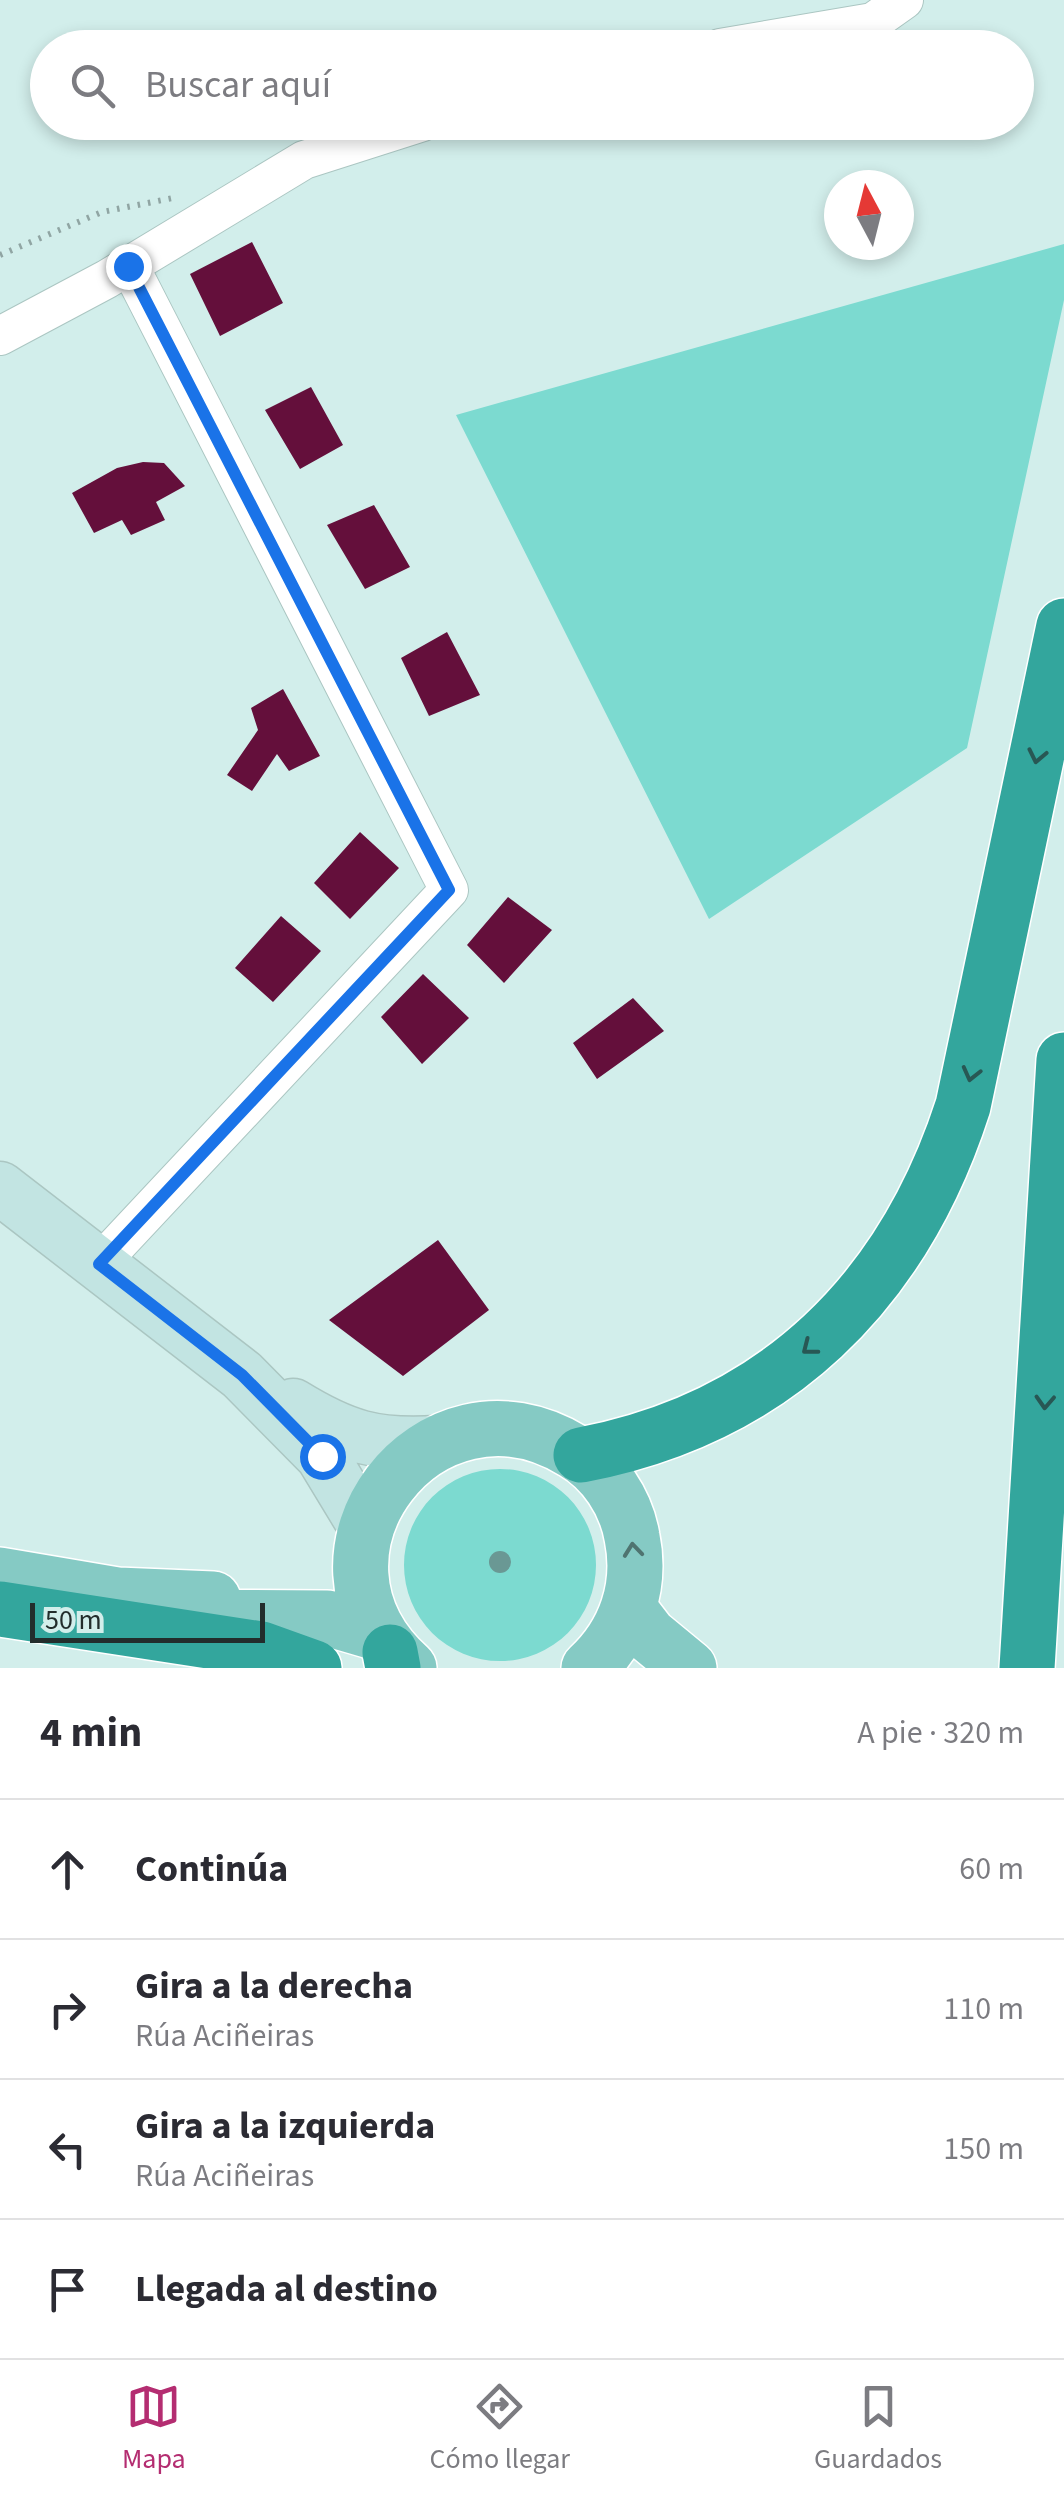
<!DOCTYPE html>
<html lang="es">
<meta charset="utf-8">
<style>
:root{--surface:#fff;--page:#f7f7f7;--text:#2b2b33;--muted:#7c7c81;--line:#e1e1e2;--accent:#b42d71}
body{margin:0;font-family:"Source Sans 3",sans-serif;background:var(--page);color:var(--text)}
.compass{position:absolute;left:824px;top:170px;width:90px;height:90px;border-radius:50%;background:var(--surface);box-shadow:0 5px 15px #0003;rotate:353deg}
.scale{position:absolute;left:30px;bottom:25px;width:235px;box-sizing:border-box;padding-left:10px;border:5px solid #222d2c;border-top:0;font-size:28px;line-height:35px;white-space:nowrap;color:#222d2c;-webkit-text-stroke:8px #d2eeeb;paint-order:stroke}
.stop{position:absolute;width:30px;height:30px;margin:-22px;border:8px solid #1a73e8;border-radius:50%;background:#fff}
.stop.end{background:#1a73e8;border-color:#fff;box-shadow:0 2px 10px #0008}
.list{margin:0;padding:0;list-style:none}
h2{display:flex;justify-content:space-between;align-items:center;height:130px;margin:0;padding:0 40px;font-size:42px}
h2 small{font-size:32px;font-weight:400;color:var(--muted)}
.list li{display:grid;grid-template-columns:65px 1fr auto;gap:30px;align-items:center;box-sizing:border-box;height:140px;padding:0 40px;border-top:2px solid var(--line)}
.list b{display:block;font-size:38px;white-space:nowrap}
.list p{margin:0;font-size:32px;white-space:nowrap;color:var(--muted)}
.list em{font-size:32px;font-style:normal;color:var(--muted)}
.icon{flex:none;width:55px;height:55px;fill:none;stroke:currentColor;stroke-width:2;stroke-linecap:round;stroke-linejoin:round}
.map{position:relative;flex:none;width:1064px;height:1668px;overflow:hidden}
.search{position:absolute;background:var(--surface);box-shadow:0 5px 15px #0003;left:30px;right:30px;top:30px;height:110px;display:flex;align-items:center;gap:25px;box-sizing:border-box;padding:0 35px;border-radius:55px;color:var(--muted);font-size:38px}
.sheet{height:690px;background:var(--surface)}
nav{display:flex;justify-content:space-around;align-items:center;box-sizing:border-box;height:140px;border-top:2px solid var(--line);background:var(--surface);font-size:28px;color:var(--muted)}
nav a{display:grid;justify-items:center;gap:5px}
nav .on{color:var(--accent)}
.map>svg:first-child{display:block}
.green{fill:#7cdad0}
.building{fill:#640f3b}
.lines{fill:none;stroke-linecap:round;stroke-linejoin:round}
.street-casing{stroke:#abc6c2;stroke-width:40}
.secondary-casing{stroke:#abc6c2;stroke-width:55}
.primary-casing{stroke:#fff;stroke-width:58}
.highway-casing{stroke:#fff;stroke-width:58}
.path{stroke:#90a5a3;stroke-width:6;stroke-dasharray:2.5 8;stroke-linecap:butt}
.street{stroke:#fff;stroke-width:38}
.secondary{stroke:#c2e4e2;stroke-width:52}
.primary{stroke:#85cac4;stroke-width:55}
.highway{stroke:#33a69d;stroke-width:55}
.tree{fill:#6a9894}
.oneway{stroke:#285754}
.oneway2{stroke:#4f7470}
.route{stroke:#1a73e8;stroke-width:12}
</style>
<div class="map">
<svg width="1064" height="1668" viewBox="0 0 1064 1668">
<rect width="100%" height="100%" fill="#d2eeeb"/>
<path class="green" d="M1064,244v56l-97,448 -258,171 -253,-504z
M404 1565a96 96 0 1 1 192 0a96 96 0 1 1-192 0Z"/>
<path class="building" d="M252,242l31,61 -63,33 -30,-62z
M311,387l32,58 -43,24 -35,-59z
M143,462l21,1 21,23 -29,16 9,18 -34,15 -9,-15 -28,13 -22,-40 45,-25z
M374,505l36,62 -45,22 -38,-64z
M447,632l33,63 -51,21 -28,-58z
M283,689l37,67 -31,15 -12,-17 -25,37 -25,-16 31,-45 -7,-22z
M360,832l39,36 -49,51 -36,-36z
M508,897l44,33 -48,53 -37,-38z
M281,916l40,35 -48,51 -38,-34z
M423,974l46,44 -47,46 -41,-47z
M633,998l31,33 -67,48 -24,-36z
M438,1240l51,70 -86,66 -74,-56z"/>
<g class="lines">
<defs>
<path id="street" d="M720,48l153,-26 31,-22
M0,336l107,-57 197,-119 119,-38
M99,1264l350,-374 -320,-625"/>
<path id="secondary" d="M0,1188l242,187 80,81 43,71
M293,1405c52,32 83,41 144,37"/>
<path id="primary" d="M0,1575l118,20 95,4
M629,1609l20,26 40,33
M170,1617l157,1 51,15
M409,1668c-127,-113 20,-305 164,-217 31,18 53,51 59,86 10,49 -6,97 -43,131"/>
<path id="highway" d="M581,1455c195,-37 322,-163 382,-349l101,-480
M0,1609l261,40 53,19
M390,1652l3,16
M1027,1668l37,-608"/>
</defs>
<use href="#street" class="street-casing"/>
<use href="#secondary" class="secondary-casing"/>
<use href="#primary" class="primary-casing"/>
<use href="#highway" class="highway-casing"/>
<path class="path" d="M0,255l102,-43 71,-14"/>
<use href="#street" class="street"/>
<use href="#secondary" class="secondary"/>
<use href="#primary" class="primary"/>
<use href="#highway" class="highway"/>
</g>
<circle class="tree" cx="500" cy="1562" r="11"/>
<defs><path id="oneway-chevron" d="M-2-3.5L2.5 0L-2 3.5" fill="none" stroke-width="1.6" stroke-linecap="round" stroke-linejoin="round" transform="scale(2.5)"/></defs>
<g class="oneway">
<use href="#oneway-chevron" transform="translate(1037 756) rotate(102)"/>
<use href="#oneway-chevron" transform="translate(971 1074) rotate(104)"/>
<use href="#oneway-chevron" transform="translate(809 1348) rotate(142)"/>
<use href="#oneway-chevron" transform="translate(1045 1402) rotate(93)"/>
</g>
<use class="oneway2" href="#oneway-chevron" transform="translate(633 1550) rotate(-96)"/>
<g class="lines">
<path class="route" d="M128,266l321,624 -350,374 143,111 80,81"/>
</g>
</svg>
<svg class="compass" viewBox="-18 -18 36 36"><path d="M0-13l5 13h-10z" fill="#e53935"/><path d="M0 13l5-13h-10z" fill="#7c7c81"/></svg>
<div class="scale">50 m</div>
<div class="stop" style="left:322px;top:1456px"></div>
<div class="stop end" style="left:128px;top:266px"></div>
<div class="search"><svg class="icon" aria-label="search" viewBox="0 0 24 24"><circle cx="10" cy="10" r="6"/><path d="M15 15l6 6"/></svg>Buscar aquí</div>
</div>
<section class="sheet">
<h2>4 min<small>A pie · 320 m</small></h2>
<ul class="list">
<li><svg class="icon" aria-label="ahead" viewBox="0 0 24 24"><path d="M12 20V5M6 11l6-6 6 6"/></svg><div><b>Continúa</b></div><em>60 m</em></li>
<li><svg class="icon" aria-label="right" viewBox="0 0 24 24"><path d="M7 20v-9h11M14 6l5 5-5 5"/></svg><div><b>Gira a la derecha</b><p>Rúa Aciñeiras</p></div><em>110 m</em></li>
<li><svg class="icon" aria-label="left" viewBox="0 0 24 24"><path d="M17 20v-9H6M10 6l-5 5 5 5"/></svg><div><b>Gira a la izquierda</b><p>Rúa Aciñeiras</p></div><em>150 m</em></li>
<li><svg class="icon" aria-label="arrive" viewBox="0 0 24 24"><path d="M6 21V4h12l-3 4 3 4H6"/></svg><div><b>Llegada al destino</b></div></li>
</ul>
</section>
<nav>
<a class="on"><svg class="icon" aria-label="map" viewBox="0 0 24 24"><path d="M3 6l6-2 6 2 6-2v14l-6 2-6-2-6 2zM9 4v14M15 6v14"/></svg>Mapa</a>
<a><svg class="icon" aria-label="directions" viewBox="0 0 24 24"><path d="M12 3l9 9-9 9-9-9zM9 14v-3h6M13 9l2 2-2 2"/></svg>Cómo llegar</a>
<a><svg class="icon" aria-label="saved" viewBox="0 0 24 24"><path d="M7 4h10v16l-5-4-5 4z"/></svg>Guardados</a>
</nav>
